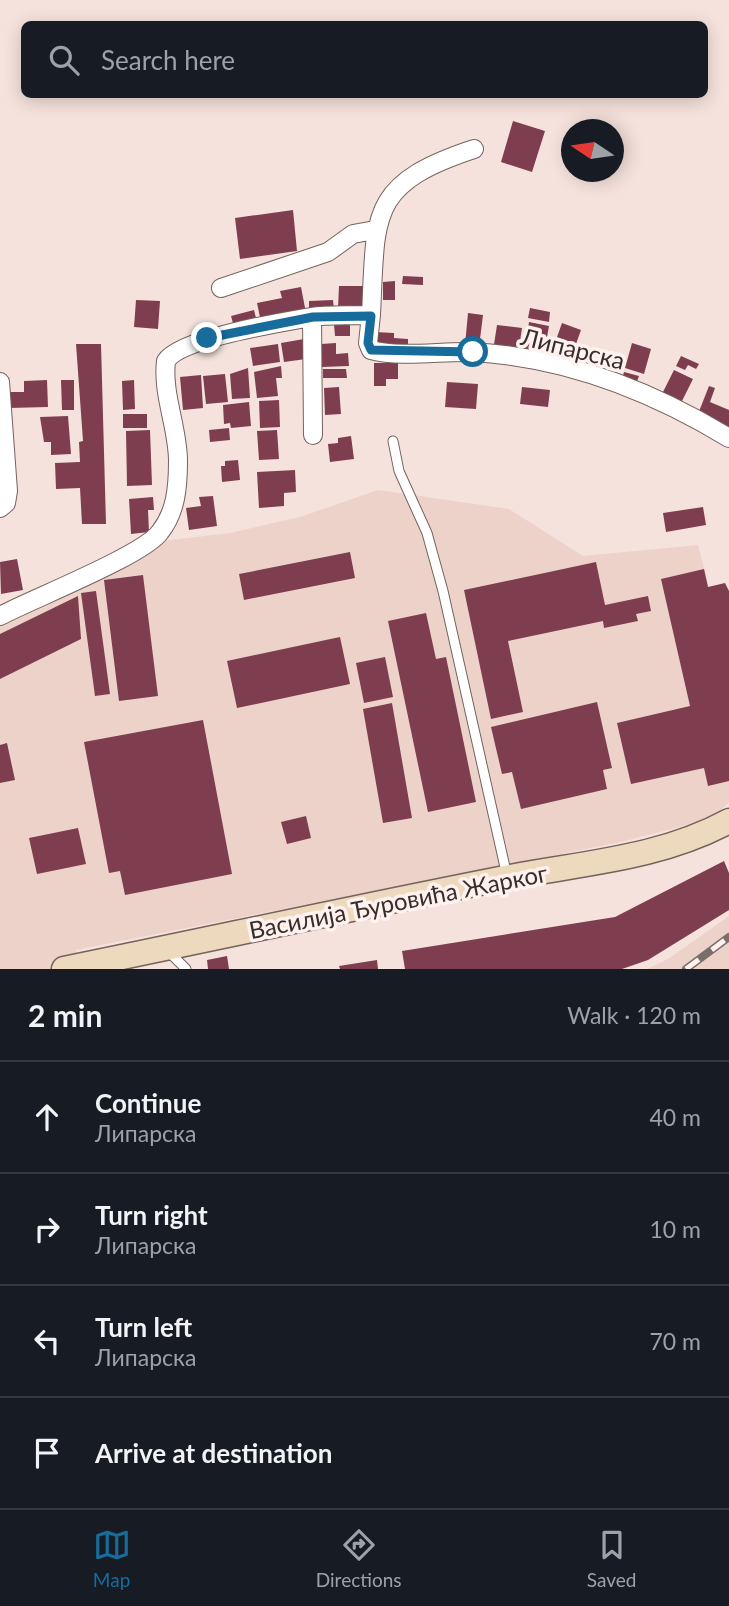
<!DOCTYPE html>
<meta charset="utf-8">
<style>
:root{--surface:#171b24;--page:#242831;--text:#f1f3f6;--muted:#9ea1a6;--line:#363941;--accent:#176c9c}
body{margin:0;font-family:Lato,sans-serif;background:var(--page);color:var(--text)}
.compass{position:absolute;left:561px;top:119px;width:63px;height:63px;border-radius:50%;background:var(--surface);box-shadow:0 4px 18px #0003;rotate:283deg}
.stop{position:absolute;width:21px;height:21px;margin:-16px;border:5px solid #176c9c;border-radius:50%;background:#fff}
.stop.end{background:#176c9c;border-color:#fff;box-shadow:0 2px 7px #0008}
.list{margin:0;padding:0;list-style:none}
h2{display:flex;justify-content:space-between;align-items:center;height:91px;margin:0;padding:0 28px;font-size:30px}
h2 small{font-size:23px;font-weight:400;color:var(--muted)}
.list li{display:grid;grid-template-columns:46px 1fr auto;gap:21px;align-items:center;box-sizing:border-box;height:112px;padding:0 28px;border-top:2px solid var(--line)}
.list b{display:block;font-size:26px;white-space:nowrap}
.list p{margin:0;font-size:23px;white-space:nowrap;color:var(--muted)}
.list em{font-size:23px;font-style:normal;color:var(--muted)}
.icon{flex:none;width:38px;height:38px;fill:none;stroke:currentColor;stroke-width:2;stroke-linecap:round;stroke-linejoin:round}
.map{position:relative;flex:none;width:729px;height:969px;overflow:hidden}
.search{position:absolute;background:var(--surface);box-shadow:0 4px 18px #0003;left:21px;right:21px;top:21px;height:77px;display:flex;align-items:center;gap:18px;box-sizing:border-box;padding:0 24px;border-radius:10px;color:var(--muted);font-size:26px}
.sheet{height:539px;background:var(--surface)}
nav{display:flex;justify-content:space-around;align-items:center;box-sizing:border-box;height:98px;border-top:2px solid var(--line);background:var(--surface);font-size:19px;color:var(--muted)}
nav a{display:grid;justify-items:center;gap:4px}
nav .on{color:var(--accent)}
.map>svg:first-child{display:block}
.built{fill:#edd2ca}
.building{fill:#7f3e4f}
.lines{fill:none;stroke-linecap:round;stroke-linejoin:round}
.service-casing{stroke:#74625d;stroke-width:11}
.minor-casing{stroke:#74625d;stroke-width:20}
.secondary-casing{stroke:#74625d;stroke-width:27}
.service{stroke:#fff;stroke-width:9}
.minor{stroke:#fff;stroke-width:18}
.secondary{stroke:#edd9be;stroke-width:24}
.rail-casing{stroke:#7a6e6a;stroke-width:8}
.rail{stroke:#fef1ee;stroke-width:5;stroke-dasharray:16;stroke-linecap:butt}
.route{stroke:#176c9c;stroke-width:9}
.labels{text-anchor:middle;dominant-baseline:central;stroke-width:7;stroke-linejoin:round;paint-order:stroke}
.street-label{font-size:24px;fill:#372f2d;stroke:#fef1ee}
</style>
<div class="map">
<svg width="729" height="969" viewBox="0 0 729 969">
<rect width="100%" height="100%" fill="#f6e2dc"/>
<path class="built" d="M378,490l131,19 74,47 115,-11 31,120v137l-10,10 -28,12 -70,18 -545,108 4,19h-80v-355l129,-69 101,-12 73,-17z
M729,916v53h-82l21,-10z"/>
<path class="building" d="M513,121l32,10 -13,41 -31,-10z
M293,210l4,41 -57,8 -5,-41z
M403,276l20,1v8l-21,-1z
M395,281v19h-12v-18z
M339,286h25l-1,23 -25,-1z
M301,287l5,26 -45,9 -4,-19 25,-5 -2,-7z
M136,300l24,1 -2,28 -24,-2z
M333,300l1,10 -25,1v-10z
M530,308l20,4 -1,10 -21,-4z
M254,310l3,12 -23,5 -3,-11z
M468,313l15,2 -4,32 -14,-2z
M529,322l20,4 -5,28 -20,-3z
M562,323l19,7 -5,14 -19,-7z
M334,324h16v12h-15z
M497,325l25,3 -3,20 -26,3z
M375,332l19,1v5l14,1v9l-33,-2z
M304,339l2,20 -22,3 -3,-19z
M336,343v11l12,-1 1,13 -27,1 -1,-23z
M632,343l19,6 -7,25 -19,-6z
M76,344h25l5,180h-24l-2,-36 -24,1 -1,-26 25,-1 -1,-20 4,-1z
M278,344l2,18 -27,4 -3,-18z
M681,356l18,8 -3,5 -8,-4 -3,5 -9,-4z
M374,363h24v16h-12v7h-12z
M281,366l1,12h-6l2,18 -21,2 -3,-26z
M248,368l2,30 -18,1 -2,-25z
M323,369h23l1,9h-24z
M674,370l19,9 -12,24 -19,-9z
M624,372l15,4 -3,8 -14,-4z
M225,374l3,28 -22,2 -3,-28z
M201,375l2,33 -20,2 -3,-33z
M47,380l1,27 -39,1 -1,-16h16v-11z
M61,380h13v30h-12z
M134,380l1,29 -12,1 -1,-29z
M447,382l31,2 -2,25 -31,-2z
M709,386l6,2 -5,14 19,8v17l-31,-13z
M339,387l2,27 -16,1 -1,-27z
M522,387l28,3 -2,17 -28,-3z
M279,400l1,27 -20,1 -1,-27z
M249,402l2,24 -20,2 -1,-5 -6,1 -1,-19z
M123,414h24v14h-24z
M68,416l3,38 -20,1v-13h-7l-4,-25z
M229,428l1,12 -20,2 -1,-12z
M150,430l2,55 -25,1 -1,-55z
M277,430l2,29 -20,1 -2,-29z
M351,436l3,23 -24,3 -2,-18 10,-1v-5z
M238,460l2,20 -18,2 -1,-16h4v-5z
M295,470l1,22 -12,1v13l-25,2 -2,-36z
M213,496l4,30 -28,4 -3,-22 15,-2 -2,-9z
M153,497l1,13h-6l1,22 -18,2 -2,-35z
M703,507l3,18 -40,7 -3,-19z
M350,552l5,26 -111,22 -5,-26z
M17,559l6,31 -22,4 -1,-32z
M596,562l9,43 43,-9 3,15 -15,3 2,7 -34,7 -1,-7 -95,20 15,71 -32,7 -27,-129z
M704,569l4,18 17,-4 4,8v190l-21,5 -4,-18 -73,16 -14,-61 73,-17 -29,-127z
M143,575l15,121 -39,5 -15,-121z
M96,591l14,103 -15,2 -14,-103z
M78,596l3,43 -81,40v-45z
M426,613l10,46 10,-2 30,145 -48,10 -40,-191z
M340,637l10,47 -113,24 -10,-47z
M385,657l8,40 -29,6 -8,-40z
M597,702l15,66 -9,2 4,19 -86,20 -9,-37 -10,2 -11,-47z
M392,703l20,115 -29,5 -20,-114z
M203,720l29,154 -107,21 -5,-24 -11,2 -25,-131z
M7,743l8,37 -15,3v-38z
M306,816l5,22 -24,6 -6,-22z
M78,828l8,36 -49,10 -8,-36z
M724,861l5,12v37l-81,50 -26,9h-217l-3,-18 213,-34z
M227,956l2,13h-21l-1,-9z
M377,960l1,9h-38l-1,-3z"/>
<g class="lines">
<defs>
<path id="service" d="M393,441l6,30 28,62 16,58 64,285
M167,950l19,19"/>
<path id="minor" d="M221,288l107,-36 25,-18 22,-4
M371,315c5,-101 -3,-131 103,-166
M312,317l1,118
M0,508l6,-5 2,-12 -8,-109
M0,616c32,-17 144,-61 160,-84 16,-20 18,-45 18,-71 0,-33 -16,-67 -12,-100 13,-22 116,-39 145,-44 19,-3 40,-1 60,-2l-3,28 3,7c31,8 69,1 101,2 93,5 178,38 257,86"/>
<path id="secondary" d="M64,969c147,-30 293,-62 441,-91 76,-15 154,-19 224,-57"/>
</defs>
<use href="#service" class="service-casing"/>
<use href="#minor" class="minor-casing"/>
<use href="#secondary" class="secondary-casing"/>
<use href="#service" class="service"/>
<use href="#minor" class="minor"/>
<use href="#secondary" class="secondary"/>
<defs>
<path id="rail" d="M686,969l43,-32"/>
</defs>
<use href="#rail" class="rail-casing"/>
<use href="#rail" class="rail"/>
</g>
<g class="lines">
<path class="route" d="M207,338l106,-21 58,-1 -3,27 3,7 102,2"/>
</g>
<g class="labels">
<g class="street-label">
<text transform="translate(573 348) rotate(14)">Липарска</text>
<text transform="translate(398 901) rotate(-11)">Василија Ђуровића Жарког</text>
</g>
</g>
</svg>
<svg class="compass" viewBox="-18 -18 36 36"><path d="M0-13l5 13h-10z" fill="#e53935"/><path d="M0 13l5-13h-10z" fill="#9ea1a6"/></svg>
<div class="stop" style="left:473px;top:352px"></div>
<div class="stop end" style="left:207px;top:338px"></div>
<div class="search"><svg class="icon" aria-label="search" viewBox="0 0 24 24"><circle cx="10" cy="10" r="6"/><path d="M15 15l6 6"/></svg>Search here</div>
</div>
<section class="sheet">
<h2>2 min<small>Walk · 120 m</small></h2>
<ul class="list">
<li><svg class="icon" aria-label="ahead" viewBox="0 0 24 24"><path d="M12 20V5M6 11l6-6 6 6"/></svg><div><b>Continue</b><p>Липарска</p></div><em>40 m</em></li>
<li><svg class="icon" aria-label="right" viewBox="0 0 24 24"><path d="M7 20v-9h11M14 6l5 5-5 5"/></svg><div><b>Turn right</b><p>Липарска</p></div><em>10 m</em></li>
<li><svg class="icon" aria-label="left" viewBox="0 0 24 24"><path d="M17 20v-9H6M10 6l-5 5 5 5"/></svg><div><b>Turn left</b><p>Липарска</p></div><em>70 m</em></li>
<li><svg class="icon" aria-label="arrive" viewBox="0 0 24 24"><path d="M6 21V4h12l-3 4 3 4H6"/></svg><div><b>Arrive at destination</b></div></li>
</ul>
</section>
<nav>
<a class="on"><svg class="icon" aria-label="map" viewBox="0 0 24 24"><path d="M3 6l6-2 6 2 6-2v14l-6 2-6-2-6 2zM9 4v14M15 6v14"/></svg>Map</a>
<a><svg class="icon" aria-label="directions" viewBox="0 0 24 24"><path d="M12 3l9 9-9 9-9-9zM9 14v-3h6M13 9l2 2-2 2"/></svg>Directions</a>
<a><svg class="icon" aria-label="saved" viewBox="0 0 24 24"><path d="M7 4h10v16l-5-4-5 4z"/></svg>Saved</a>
</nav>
